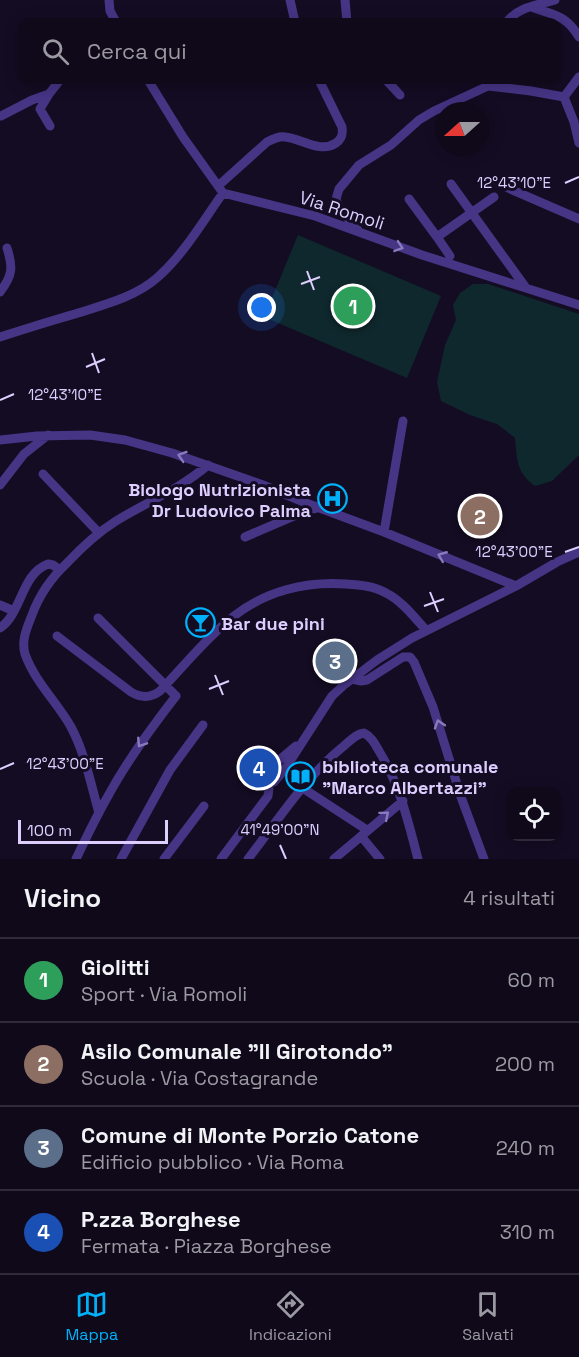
<!DOCTYPE html>
<html lang="it">
<meta charset="utf-8">
<style>
:root{--surface:#0f091a;--page:#181223;--text:#f1f3f6;--muted:#9b9aa2;--line:#2f2a39;--accent:#00b1f9}
body{margin:0;font-family:"Space Grotesk",sans-serif;background:var(--page);color:var(--text)}
.controls{position:absolute;right:18px;bottom:18px;display:grid;overflow:hidden;border-radius:12px;box-shadow:0 3px 15px #0003}
.controls button{width:54px;height:54px;display:grid;place-items:center;padding:0;border:0;border-bottom:2px solid var(--line);background:var(--surface);color:var(--text);font:30px sans-serif}
.compass{position:absolute;left:435px;top:102px;width:54px;height:54px;border-radius:50%;background:var(--surface);box-shadow:0 3px 15px #0003;rotate:249deg}
.scale{position:absolute;left:18px;bottom:15px;width:150px;box-sizing:border-box;padding-left:6px;border:3px solid #ddceff;border-top:0;font-size:16px;line-height:21px;white-space:nowrap;color:#ddceff;-webkit-text-stroke:4px #140c23;paint-order:stroke}
.you{position:absolute;left:262px;top:308px;width:21px;height:21px;margin:-15px;border:4px solid #fff;border-radius:50%;background:#1a73e8;box-shadow:0 0 0 9px #1a73e833}
.badge{display:grid;place-items:center;width:39px;height:39px;border-radius:50%;background:var(--accent);color:#fff;font-size:20px;font-weight:700}
.pin{position:absolute;translate:-50% -50%;border:3px solid #fff;box-shadow:0 2px 6px #0006}
.list{margin:0;padding:0;list-style:none}
h2{display:flex;justify-content:space-between;align-items:center;height:78px;margin:0;padding:0 24px;font-size:26px}
h2 small{font-size:20px;font-weight:400;color:var(--muted)}
.list li{display:grid;grid-template-columns:39px 1fr auto;gap:18px;align-items:center;box-sizing:border-box;height:84px;padding:0 24px;border-top:2px solid var(--line)}
.list b{display:block;font-size:22px;white-space:nowrap}
.list p{margin:0;font-size:20px;white-space:nowrap;color:var(--muted)}
.list em{font-size:20px;font-style:normal;color:var(--muted)}
.icon{flex:none;width:33px;height:33px;fill:none;stroke:currentColor;stroke-width:2;stroke-linecap:round;stroke-linejoin:round}
.map{position:relative;flex:none;width:579px;height:859px;overflow:hidden}
.search{position:absolute;background:var(--surface);box-shadow:0 3px 15px #0003;left:18px;right:18px;top:18px;height:66px;display:flex;align-items:center;gap:15px;box-sizing:border-box;padding:0 21px;border-radius:12px;color:var(--muted);font-size:22px}
.sheet{height:414px;background:var(--surface)}
nav{display:flex;justify-content:space-around;align-items:center;box-sizing:border-box;height:84px;border-top:2px solid var(--line);background:var(--surface);font-size:16px;color:var(--muted)}
nav a{display:grid;justify-items:center;gap:3px}
nav .on{color:var(--accent)}
.map>svg:first-child{display:block}
.green{fill:#0f282d}
.lines{fill:none;stroke-linecap:round;stroke-linejoin:round}
.minor{stroke:#463485;stroke-width:9}
.oneway{stroke:#8a79bc}
.ticks{fill:none;stroke:#ddceff;stroke-width:2}
.labels{text-anchor:middle;dominant-baseline:central;stroke-width:6;stroke-linejoin:round;paint-order:stroke}
.street-label{font-size:18px;fill:#ddceff;stroke:#140c23}
.poi-label{font-size:18px;font-weight:bold;fill:#ddceff;stroke:#140c23;text-anchor:start}
.ticks-label{font-size:15px;text-anchor:middle;fill:#ddceff;stroke:#140c23;stroke-width:6;stroke-linejoin:round;paint-order:stroke}
</style>
<div class="map">
<svg width="579" height="859" viewBox="0 0 579 859">
<rect width="100%" height="100%" fill="#140c23"/>
<path class="green" d="M298,235l143,61 -34,82 -143,-61z
M473,284h15l91,30v141l-27,26 -17,5c-19,-14 -18,-27 -20,-48l-18,-14 -27,-9 -29,-14 -4,-19 8,-37 11,-25 -3,-15 7,-12z"/>
<g class="lines">
<path class="minor" d="M109,0l1,11 6,11
M290,0l5,22
M345,0l2,22
M531,7c23,8 35,8 48,30
M507,22c11,-15 31,-17 48,-22
M579,77l-15,20 10,25 5,21
M148,80l35,57 40,56 92,23 107,39 157,50
M386,80l14,15
M488,86l43,5 33,6
M49,94l-9,15 10,17
M1,116l31,-16 17,-6 11,-14
M451,184l75,104
M218,186l49,-44c6,-3 12,-6 18,-5 16,1 35,17 51,6 6,-4 7,-9 6,-16l-23,-47
M508,188l71,31
M409,199l28,38
M358,230l-18,-20 -4,-11 3,-10 20,-24 32,-20 28,-25 15,-9 54,-25 2,-6
M450,256l-13,-19 57,-40
M0,292c13,-17 13,-25 7,-44
M0,337c25,-8 50,-16 75,-23 28,-9 61,-17 83,-37 26,-23 45,-56 65,-84
M0,440l37,-4 53,-1 35,5 47,13 91,32 43,18 78,29 132,54
M43,474l56,59
M0,485l24,-31 24,-19
M384,532l19,-111
M245,537l58,-25 14,-4
M0,605l14,6
M0,628c22,-15 21,-54 48,-64l5,1 7,5
M57,636l74,56c10,6 20,6 29,-1 23,-24 48,-55 74,-75 32,-25 72,-35 112,-32 14,1 28,2 40,9 16,8 28,24 40,37
M352,679l9,2 6,-1 36,-23h7l4,5 19,45 28,90 23,62
M265,772l31,-26
M274,782l11,-13 47,-73 12,-11 33,-25 35,-22 104,-52 41,-24 22,-10
M301,787l66,43
M99,813c-8,-28 -14,-60 -28,-86 -14,-25 -36,-45 -46,-73 -4,-14 2,-26 7,-39 8,-22 19,-37 35,-52 15,-16 30,-30 49,-42 31,-19 64,-32 92,-56
M361,836l19,23
M76,859c10,-21 20,-42 32,-63 19,-35 43,-68 68,-100l-78,-78
M121,859l49,-89 33,-45
M164,859l40,-53
M221,859l47,-63 1,-8 -3,-6
M248,859c31,-40 57,-82 97,-114 6,-5 11,-11 19,-12 8,4 11,11 15,18 21,34 29,70 39,108
M334,859l69,-58"/>
</g>
<defs><path id="oneway-chevron" d="M-2-3.5L2.5 0L-2 3.5" fill="none" stroke-width="1.6" stroke-linecap="round" stroke-linejoin="round" transform="scale(1.5)"/></defs>
<g class="oneway">
<use href="#oneway-chevron" transform="translate(399 247) rotate(19)"/>
<use href="#oneway-chevron" transform="translate(182 456) rotate(-162)"/>
<use href="#oneway-chevron" transform="translate(442 556) rotate(-158)"/>
<use href="#oneway-chevron" transform="translate(439 724) rotate(-108)"/>
<use href="#oneway-chevron" transform="translate(141 743) rotate(123)"/>
<use href="#oneway-chevron" transform="translate(385 815) rotate(-40)"/>
</g>
<path class="ticks" d="M565,183l14,-6M307,271l7,19M301,284l19,-7M92,353l7,20M86,367l19,-8M0,400l14,-6M565,552l14,-5M430,592l8,20M424,606l20,-7M215,675l8,20M209,689l20,-8M0,769l14,-6M280,845l6,14"/>
<defs>
<symbol id="hospital-ring" viewBox="-11 -11 22 22"><circle r="9.5" fill="#140c23" stroke="#00b1f9" stroke-width="1.5"/><path d="M-5-5h3v3.5h4V-5h3V5h-3V1.5h-4V5h-3Z" fill="#00b1f9"/></symbol>
<symbol id="bar-ring" viewBox="-11 -11 22 22"><circle r="9.5" fill="#140c23" stroke="#00b1f9" stroke-width="1.5"/><path d="M-6-5H6L.8 .8V4.5H3.5V6h-7V4.5H-.8V.8Z" fill="#00b1f9"/></symbol>
<symbol id="library-ring" viewBox="-11 -11 22 22"><circle r="9.5" fill="#140c23" stroke="#00b1f9" stroke-width="1.5"/><path d="M-6-4Q-3-5.5-.7-3.5V5Q-3 3-6 4ZM6-4Q3-5.5 .7-3.5V5Q3 3 6 4Z" fill="#00b1f9"/></symbol>
</defs>
<g fill-rule="evenodd">
<use href="#hospital-ring" x="316" y="482" width="33" height="33"/>
<use href="#bar-ring" x="184" y="606" width="33" height="33"/>
<use href="#library-ring" x="284" y="760" width="33" height="33"/>
</g>
<g class="labels">
<g class="street-label">
<text transform="translate(342 210) rotate(18)">Via Romoli</text>
</g>
<g class="poi-label">
<text x="311" y="489" text-anchor="end">Biologo Nutrizionista<tspan x="311" dy="21">Dr Ludovico Palma</tspan></text>
<text x="221" y="623">Bar due pini</text>
<text x="322" y="766">biblioteca comunale<tspan x="322" dy="21">"Marco Albertazzi"</tspan></text>
</g>
</g>
<g class="ticks-label">
<text x="514" y="188">12°43'10"E</text>
<text x="65" y="400">12°43'10"E</text>
<text x="514" y="557">12°43'00"E</text>
<text x="65" y="769">12°43'00"E</text>
<text x="280" y="835">41°49'00"N</text>
</g>
</svg>
<div class="controls">
<button><svg class="icon" aria-label="locate" viewBox="0 0 24 24"><circle cx="12" cy="12" r="6"/><path d="M12 2v4M12 18v4M2 12h4M18 12h4"/></svg></button>
</div>
<svg class="compass" viewBox="-18 -18 36 36"><path d="M0-13l5 13h-10z" fill="#e53935"/><path d="M0 13l5-13h-10z" fill="#9b9aa2"/></svg>
<div class="scale">100 m</div>
<div class="you"></div>
<div class="pin badge" style="left:353px;top:306px;background:#2e9e5b">1</div>
<div class="pin badge" style="left:480px;top:516px;background:#8d6e63">2</div>
<div class="pin badge" style="left:335px;top:661px;background:#5c6f8a">3</div>
<div class="pin badge" style="left:259px;top:768px;background:#1a4fb4">4</div>
<div class="search"><svg class="icon" aria-label="search" viewBox="0 0 24 24"><circle cx="10" cy="10" r="6"/><path d="M15 15l6 6"/></svg>Cerca qui</div>
</div>
<section class="sheet">
<h2>Vicino<small>4 risultati</small></h2>
<ul class="list">
<li><span class="badge" style="background:#2e9e5b">1</span><div><b>Giolitti</b><p>Sport · Via Romoli</p></div><em>60 m</em></li>
<li><span class="badge" style="background:#8d6e63">2</span><div><b>Asilo Comunale &quot;Il Girotondo&quot;</b><p>Scuola · Via Costagrande</p></div><em>200 m</em></li>
<li><span class="badge" style="background:#5c6f8a">3</span><div><b>Comune di Monte Porzio Catone</b><p>Edificio pubblico · Via Roma</p></div><em>240 m</em></li>
<li><span class="badge" style="background:#1a4fb4">4</span><div><b>P.zza Borghese</b><p>Fermata · Piazza Borghese</p></div><em>310 m</em></li>
</ul>
</section>
<nav>
<a class="on"><svg class="icon" aria-label="map" viewBox="0 0 24 24"><path d="M3 6l6-2 6 2 6-2v14l-6 2-6-2-6 2zM9 4v14M15 6v14"/></svg>Mappa</a>
<a><svg class="icon" aria-label="directions" viewBox="0 0 24 24"><path d="M12 3l9 9-9 9-9-9zM9 14v-3h6M13 9l2 2-2 2"/></svg>Indicazioni</a>
<a><svg class="icon" aria-label="saved" viewBox="0 0 24 24"><path d="M7 4h10v16l-5-4-5 4z"/></svg>Salvati</a>
</nav>
